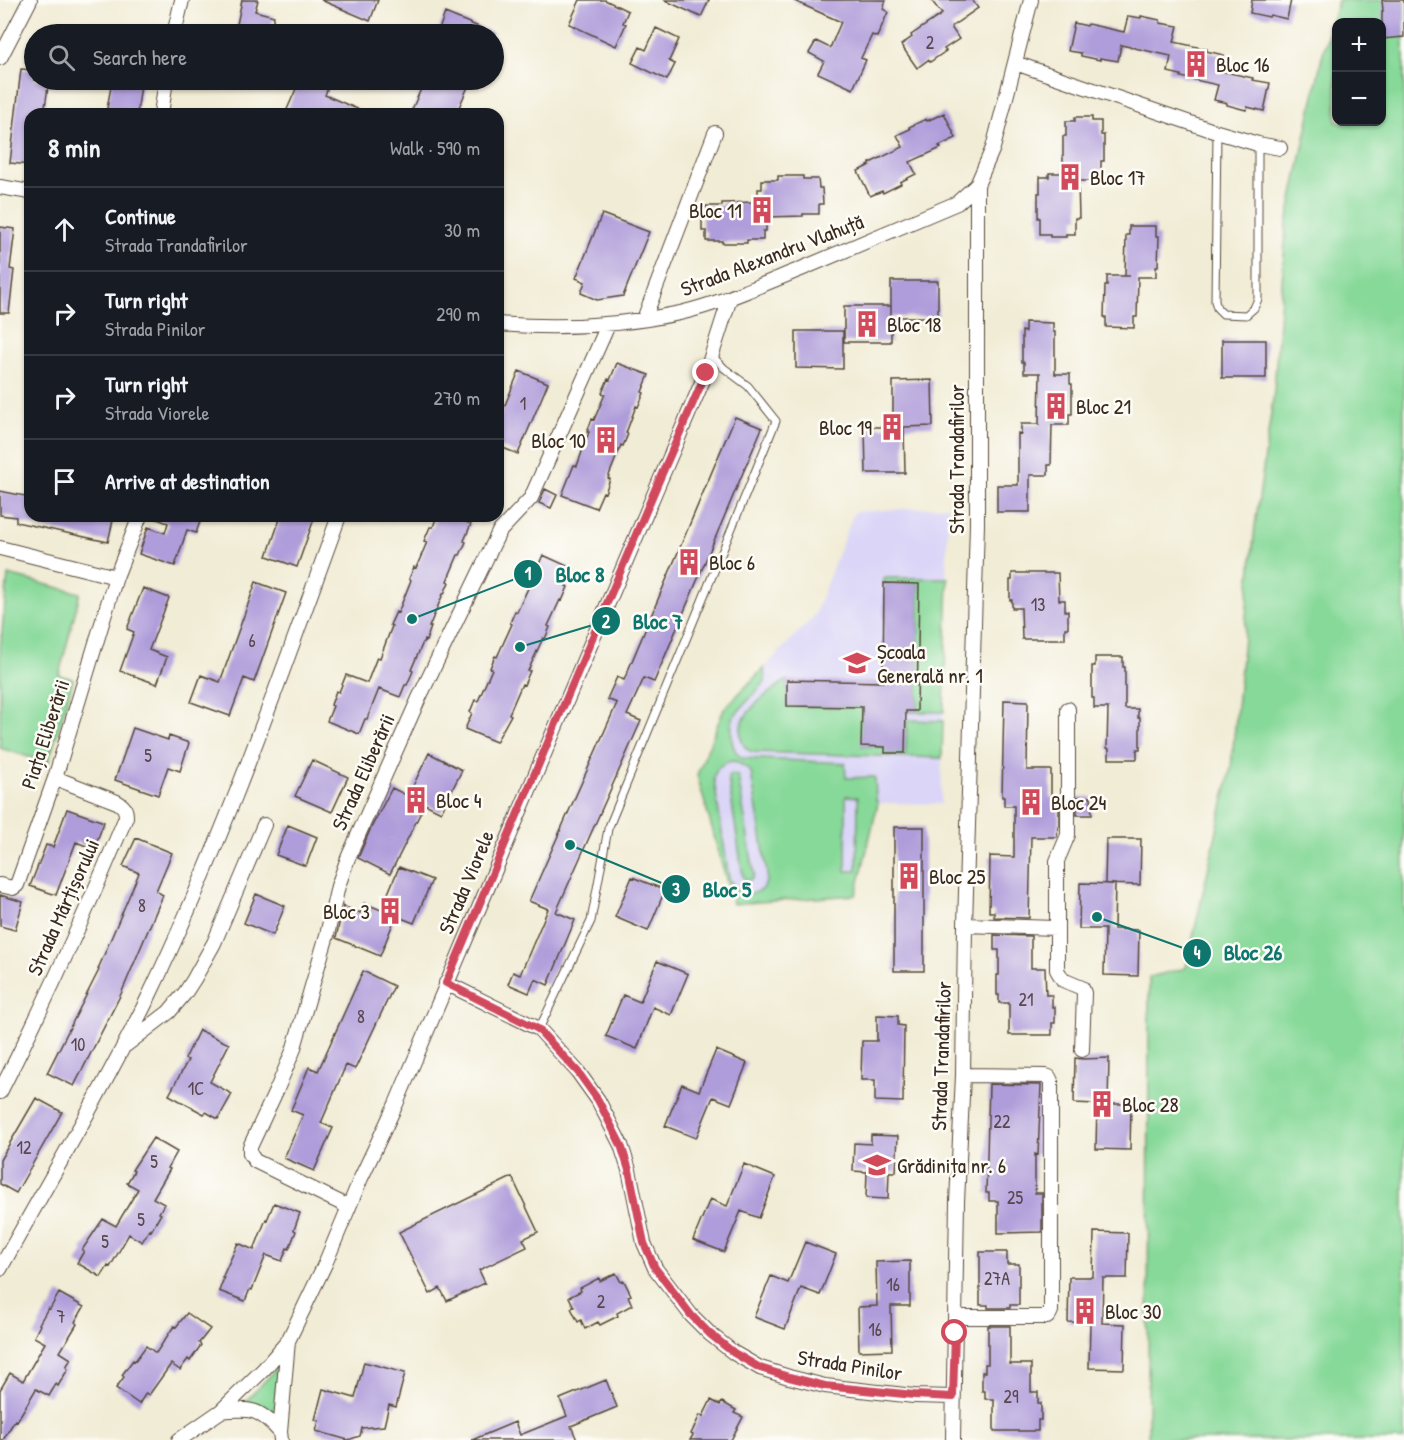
<!DOCTYPE html>
<meta charset="utf-8">
<style>
:root{--surface:#171b24;--page:#242831;--text:#f1f3f6;--muted:#9ea1a6;--line:#363941}
body{margin:0;font-family:"Patrick Hand",sans-serif;background:var(--page);color:var(--text)}
.controls{position:absolute;right:18px;top:18px;display:grid;overflow:hidden;border-radius:12px;box-shadow:0 2px 4px #0004}
.controls button{width:54px;height:54px;display:grid;place-items:center;padding:0;border:0;border-bottom:2px solid var(--line);background:var(--surface);color:var(--text);font:30px sans-serif}
.stop{position:absolute;width:18px;height:18px;margin:-14px;border:4px solid #d1495b;border-radius:50%;background:#fff}
.stop.end{background:#d1495b;border-color:#fff;box-shadow:0 2px 6px #0008}
.list{margin:0;padding:0;list-style:none}
h2{display:flex;justify-content:space-between;align-items:center;height:78px;margin:0;padding:0 24px;font-size:26px}
h2 small{font-size:20px;font-weight:400;color:var(--muted)}
.list li{display:grid;grid-template-columns:39px 1fr auto;gap:18px;align-items:center;box-sizing:border-box;height:84px;padding:0 24px;border-top:2px solid var(--line)}
.list b{display:block;font-size:22px;white-space:nowrap}
.list p{margin:0;font-size:20px;white-space:nowrap;color:var(--muted)}
.list em{font-size:20px;font-style:normal;color:var(--muted)}
.icon{flex:none;width:33px;height:33px;fill:none;stroke:currentColor;stroke-width:2;stroke-linecap:round;stroke-linejoin:round}
.map{position:relative;flex:none;width:1404px;height:1440px;overflow:hidden}
.search{position:absolute;background:var(--surface);box-shadow:0 2px 4px #0004;left:24px;top:24px;width:480px;height:66px;display:flex;align-items:center;gap:15px;box-sizing:border-box;padding:0 21px;border-radius:33px;color:var(--muted);font-size:22px}
.panel{position:absolute;background:var(--surface);box-shadow:0 2px 4px #0004;left:24px;top:108px;width:480px;height:414px;border-radius:18px}
.map>svg:first-child{display:block}
.built{fill:#dbd6f7}
.green{fill:#87d999;stroke:#61825c;stroke-width:1.5;fill-rule:evenodd}
.building{fill:#af9cda}
.lines{fill:none;stroke-linecap:round;stroke-linejoin:round}
.lane-casing{stroke:#564739;stroke-width:9}
.street-casing{stroke:#564739;stroke-width:16}
.lane{stroke:#fff;stroke-width:7}
.street{stroke:#fff;stroke-width:14}
.route{stroke:#d1495b;stroke-width:8}
.labels{text-anchor:middle;dominant-baseline:central;stroke-width:5;stroke-linejoin:round;paint-order:stroke}
.number-label{font-size:18px;fill:#58464d}
.poi-label{font-size:21px;fill:#3b2a1e;stroke:#fdfcf7;text-anchor:start}
.street-label{font-size:21px;fill:#3b2a1e;stroke:#fdfcf7}
.leader{fill:none;stroke:#0f766e;stroke-width:2}
.callout-dot{fill:#0f766e;stroke:#fdfcf7;stroke-width:2}
.mark-label{font-size:18px;text-anchor:middle;font-weight:bold;fill:#fff}
.callout-label{font-size:22px;text-anchor:middle;font-weight:bold;fill:#0f766e;stroke:#fdfcf7;stroke-width:5;stroke-linejoin:round;paint-order:stroke}
</style>
<div class="map">
<svg width="1404" height="1440" viewBox="0 0 1404 1440">
<rect width="100%" height="100%" fill="#fdfcf7"/>
<filter id="ink" filterUnits="userSpaceOnUse"><feTurbulence type="fractalNoise" baseFrequency=".0167" numOctaves="2"/><feDisplacementMap in="SourceGraphic" scale="12" xChannelSelector="R" yChannelSelector="G"/><feConvolveMatrix kernelMatrix="1 2 1 2 8 2 1 2 1" color-interpolation-filters="sRGB"/></filter>
<filter id="wash" filterUnits="userSpaceOnUse"><feTurbulence type="fractalNoise" baseFrequency=".008" numOctaves="4" result="noise"/><feDisplacementMap in="SourceGraphic" scale="24" xChannelSelector="R" yChannelSelector="G"/><feGaussianBlur stdDeviation="1.35" result="paint"/><feColorMatrix in="noise" values="0 0 0 0 0 0 0 0 0 0 0 0 0 0 0 0 0 1.4 0 .05"/><feComposite in="paint" operator="in"/></filter>
<g filter="url(#wash)">
<rect width="100%" height="100%" fill="#f1ecd5"/>
<path class="built" d="M948,506l-7,298 -63,-1 -22,92 -123,9 -36,-129 27,-66 90,-93 40,-104z"/>
<path class="green" d="M1338,0h66v1440h-256l1,-463 37,-9 45,-200 24,-242 19,-134 12,-164 36,-171zM1336,22h46v100h-46z
M8,575l72,18 -21,82 14,4v2l-25,82 -48,-15v-99z
M884,578h64l-4,134h-39v-1l13,-1 1,-126 -35,-1z
M764,668l1,14 -32,35 -1,3c-1,14 -2,30 10,38l103,5 1,15 29,-1 1,23 2,3 -22,92 -123,9 -36,-129 27,-66zM735,761l12,7 4,4 16,101c2,25 -29,27 -38,5l-15,-98c0,-12 10,-19 21,-19zM846,796l12,1 -1,74h-11z
M787,680v26l75,1v39l23,1 1,6h20l1,-33 36,1 -1,37 -190,-6c-7,-3 -10,-8 -11,-15 -5,-24 29,-45 46,-57z
M732,774l6,2 16,98 -2,5 -3,1 -4,-1 -2,-2 -15,-100z
M278,1367l-3,47 -17,-10 -13,-2z"/>
<g id="blocks">
<path class="building" d="M242,0h16l-3,11 19,5 -5,18h-34z
M321,0h57l-8,21z
M580,0h25l23,11 -5,12 3,1 -10,22 -47,-22z
M664,0h45l-8,17z
M792,0h94l-3,9 5,3 -11,25 -5,-2 -11,23 5,2 -13,29 -35,-16 6,-12 -15,-8 7,-12 14,7 11,-26z
M931,0h41l6,8 -27,19 8,12 -15,10 2,2 -16,11 -2,-2 -11,8 -16,-23 11,-8 -1,-2 31,-21z
M1252,0h39l-4,19 -17,-4 -1,2 -19,-4z
M1382,0h22v37l-22,2v-28h1z
M445,13l51,21h-51l-7,-2z
M1128,16l13,2v-2l19,4v3l18,3 -4,16 33,7 -1,2 18,4 -4,16 33,7 -1,2 18,3 -6,28 -17,-4 -1,3 -19,-5v-2l-13,-3 4,-15 -37,-8v-2l-13,-3 3,-16 -50,-11 -3,16 -18,-3v2l-19,-4v-3l-13,-2 6,-28 13,3 1,-2 36,8z
M656,28l23,11 -10,22 6,3 -8,16 -35,-17 8,-16 6,3z
M21,69l13,1v10h15l-5,34h-14v51l-20,-2z
M300,80h31l-6,15 44,19h-84z
M425,80h46l-15,34h-46z
M112,81l29,4 -4,29h-31z
M944,113l12,25 -17,8 2,2 -31,14 6,12 -16,8 1,2 -18,9 -1,-2 -12,5 -12,-25 12,-6v-2l33,-16 -6,-12 13,-6 -1,-2 17,-8 1,2z
M1075,117h17v4h9v14h3v26h-3v16h-10v4h-13l1,37h-4v16h-9v3h-16v-3h-10v-16h-2v-25h2v-16h9v-4h14v-37h3v-15h9z
M778,176h25v3h15l1,9h3l1,16h-4v10h-16v2l-37,1v14h-3v9h-16v3h-25v-2h-16v-10h-4v-15l4,-1v-9h16v-3l36,-1v-13h4v-9h16z
M602,214l47,18 -26,64 -26,4 -16,-7 4,-11 -9,-4z
M1129,226h27v10h3l-1,30h-2v11h-18l-1,40h-3v11l-28,-1v-10h-2l1,-31h2v-10h23h-5l1,-41h3z
M0,227l15,2 -5,40 4,1 -5,43h-9z
M891,281h47v36h-47z
M844,306h47v36h-47z
M1025,322l28,1v9h2v42h15v10h2v30h-3v11h-17l-1,40h-3v10h-18v37h-33v-27h21v-52l3,1v-10h18l1,-51h-16v-11h-2v-31l3,1z
M796,331h47v38l-47,-1z
M1222,340h44v38h-44z
M617,363l32,12 -7,17 2,1 -6,14 -2,-1 -10,27 2,1 -5,12 -2,-1 -13,33 2,1 -5,14 -2,-1 -7,16 -34,-13 12,-30 3,1 12,-34h-2l5,-13 2,1 11,-26 -3,-1 6,-14 2,1z
M519,371l29,12 -30,71 -20,-8v-24z
M932,380l1,46 -29,1 1,46h-39l-1,-46h28v-46z
M735,417l27,11 -108,254 -10,-4 -17,37 14,6 -85,191 19,8 -27,65 -13,-6 -6,14 -21,-9 5,-12 7,3 28,-66 -19,-8 88,-198 -10,-4 10,-22 7,3z
M545,489l12,6 -6,13 -12,-5z
M0,491l30,6v19h84l-6,26 -92,-20v-5l-16,-2z
M154,516h48l-6,17 -9,-3 -12,36 -36,-12 9,-27 17,6 3,-10 -14,-5z
M281,516h34l-18,51 -30,-11z
M437,516h14l20,8 -7,17 2,1 -6,13h-2l-11,26 2,1 -5,12h-1l-14,33h2l-5,14 -2,-1 -13,30 2,1 -6,14h-2l-5,12 -21,-8 -12,30h-2l-6,15 -32,-13 6,-15 -2,-1 5,-14 3,1 7,-17 21,8 10,-26 3,1 12,-32 -2,-1 6,-13 2,1 13,-33 -2,-1 5,-12 2,1 11,-26 -3,-1 6,-14h3z
M543,555l31,14 -8,17 2,1 -6,14 -2,-1 -12,26 2,1 -5,12 -2,-1 -15,33h2l-6,14 -2,-1 -13,30 2,1 -15,27 -31,-13 7,-16 -2,-1 5,-12 3,1 14,-32 -2,-1 5,-12 2,1 15,-33 -2,-1 5,-12 2,1 12,-26 -2,-1 6,-14 2,2z
M1012,573h46l1,27h6v11h3v17h-3v11h-43l-1,-31h-9v-8h-2v-20h2z
M256,582l30,11 -32,89 -10,-4 -14,38 -39,-14 10,-27 19,7z
M884,583l35,1 -2,127h-11l-1,42h-20v-6l-24,-1 1,-39 -75,-1v-26l96,2z
M143,588l26,10 -20,52 18,7 -10,27 -37,-13 14,-39 -7,-3z
M1095,657h28v10h2v42h13v9h2v31h-3v10h-28v-10l-2,-1 1,-40h-14v-10h-2v-32h3z
M1004,700l24,1 -1,69h24v28h8v28h-1l-1,11h-26l-2,81 -35,-1v-5h-5l1,-56 24,1v-51h-10v-9h-2z
M133,728l35,12 1,-4 20,7 -9,28 -12,-4 -10,28 -43,-15z
M429,753l33,17 -21,42 -16,-8 -35,70 -32,-16 12,-28 22,-42 16,8z
M312,760l36,17 -16,35 -37,-16z
M1077,797h14l1,18h-15z
M67,809l37,13 -10,27 -18,-7 -20,53 -26,-9 16,-41 7,2z
M288,825l29,12 -11,29 -30,-11z
M894,827h30v144h-30z
M136,838l36,15 -16,38 7,4 -42,99 -47,92 -27,-13 52,-103 -1,-1 41,-96 -16,-7z
M1106,839h35l-1,46 -35,-1z
M399,867l33,13 -18,43 -18,-7 -16,40 -44,-18 7,-32 17,7 4,-10 17,7z
M632,877l33,13 -17,41 -33,-14z
M1080,883l35,1 -1,45 25,1 -1,46 -34,-1 1,-46h-26z
M256,894l29,12 -12,29 -29,-12z
M0,895l23,7 -8,28 -15,-4z
M994,935l37,1v32h14l1,27h6v12h3v16h-3v12h-43v-32h-10v-8h-2v-20h2v-25h-5z
M657,961l31,13 -17,41 -18,-8 -16,42 -31,-13 17,-41 17,7z
M363,971l31,15 -39,83 -9,-4 -25,58 12,5 -19,43 -30,-13 19,-43 -12,-5 18,-43 9,4z
M877,1015l21,1v9l6,1 -1,76 -28,-1v-21h-14l1,-39h15z
M199,1030l30,14 -19,38 22,12 -14,25 -12,-7 -2,2 -35,-19 19,-35 -3,-1z
M716,1050l31,13 -16,41 -18,-7 -17,41 -31,-12 17,-42 17,7z
M1075,1058l7,1 27,-1 -1,46h23l-1,46 -34,-1 1,-45 -23,-1z
M989,1084l52,1 -3,70 -3,-1v39h7v39l-44,1v-32h-9v-8h-3z
M36,1098l26,14 -46,81 -16,-9v-24z
M871,1135l27,1 -2,36h-7l-1,27 -22,-1 1,-26 -14,-1 1,-28 17,1z
M153,1138l24,14 -9,16 2,1 -17,29 11,6 -5,9 2,1 -10,17 -2,-1 -7,12 -13,-8 -19,33 -2,-1 -7,11 -24,-14 7,-12 -2,-1 21,-31 13,7 22,-37 -11,-6 7,-12 -2,-1z
M744,1164l31,13 -16,41 -18,-7 -17,41 -31,-12 17,-41 17,7z
M512,1177l26,55 -15,7 4,8 -48,23 6,13 -38,18 -7,-13 -10,6 -31,-62z
M274,1203l26,10 -6,17 2,1 -7,18 -2,-1 -5,13 -16,-6 -14,35 -2,-1 -5,12 -26,-10 5,-13h-2l16,-35 16,7 12,-31 1,1z
M1094,1232l34,1 -1,45h-24l-1,45 23,1 -1,45 -35,-1 1,-45 -22,-1 1,-45h24z
M805,1242l31,12 -16,41 -19,-7 -16,41 -31,-12 17,-41 17,7z
M980,1252h27v12h12v41h-9v3h-22v-3h-8z
M910,1261v45h-19l1,44 -33,1 -1,-44 19,-1 -1,-44z
M616,1273l5,9 3,-1 7,14 -3,1 4,9 -15,8 1,3 -18,9 -2,-3 -13,7 -4,-9 -3,2 -7,-14 3,-1 -5,-10 12,-6 -1,-3 19,-10 1,3z
M59,1293l25,14 -9,15 2,2 -17,28 11,7 -5,8 2,2 -10,17 -2,-2 -7,12 -13,-7 -19,32 -2,-1 -12,20h-3v-50l10,-17 13,8 22,-38 -11,-6 6,-12 -1,-1 9,-16 2,1z
M187,1313l23,16 -11,14 2,2 -11,16 -2,-2 -8,11 -9,-6 -22,31 -3,-2 -7,11 -23,-16 8,-11 -2,-2 11,-15 2,1 11,-15 10,7 18,-27 2,1z
M988,1326h22v38h21v28h7v11h3v17h-3v11h-44v-32h-9v-8h-3v-19h3v-8h3z
M364,1362l41,11 -9,34 -7,-2 -5,21 -22,2 -2,8 -12,4 -32,-9 3,-10 -4,-1 8,-31 32,9z
M606,1380l11,27 -46,19 6,14h-105l43,-18 5,13 47,-19 -7,-17z
M711,1400l9,5 2,-3 14,8 -2,3 9,4 -12,23h-41l3,-5 -2,-1 9,-19 3,1z"/>
</g>
</g>
<g filter="url(#ink)">
<use href="#blocks" fill-opacity="0" stroke="#564739" stroke-width="1.5"/>
<g class="lines">
<defs>
<path id="lane" d="M1217,132l-2,169 2,7 6,6 23,1 8,-7 4,-9v-155
M539,1029l52,-108 17,-92 168,-408 -28,-35 -24,-18 -12,-12"/>
<path id="street" d="M174,34l8,-34
M0,58l30,-58
M1015,63l202,69 41,12 22,4
M161,114l5,-34
M0,187l30,5
M644,319l71,-186
M498,324c62,5 122,2 182,-11 42,-10 81,-28 121,-44 52,-22 104,-44 156,-66l20,-18
M0,548l116,29 -61,201 -38,107 -4,3 -13,-3
M116,577l24,-61
M1068,709v126l-11,26v109l6,10 19,8 2,5 -2,57
M965,925l91,3
M446,983l93,46 39,43 20,28 23,45 8,25 15,73 11,25 36,47 19,19 24,19 26,15 29,9 36,9 89,10 39,1
M126,1045l43,-33 16,-19 9,-14 20,-36 50,-118
M0,1092c46,-90 87,-182 126,-275 0,-8 -2,-11 -9,-15l-62,-24
M349,1207l-94,-46 -5,-7v-7l27,-58 16,-38 34,-116 11,-49 10,-28 71,-160 80,-166 32,-34 77,-173
M0,1269c50,-90 103,-179 148,-271 75,-156 132,-320 191,-482
M955,1317h92l2,-2 2,-4v-230l-2,-4 -3,-1 -83,-1
M221,1411c30,-3 38,-3 59,21
M179,1440l42,-29 43,-42 24,-28 37,-77 36,-86 35,-74 262,-619 48,-112 24,-75
M281,1440l-1,-8 8,-91
M953,1440l4,-238 6,-127 2,-150 12,-401v-339l16,-37 38,-148"/>
</defs>
<use href="#lane" class="lane-casing"/>
<use href="#street" class="street-casing"/>
<use href="#lane" class="lane"/>
<use href="#street" class="street"/>
</g>
</g>
<g class="lines" filter="url(#ink)">
<path class="route" d="M706,373l-49,112 -211,498 92,46 40,43 20,28 23,45 8,25 15,73 11,25 36,47 19,19 24,19 26,15 29,9 36,9 89,9 39,2 2,-64"/>
</g>
<defs>
<symbol id="building-bare" viewBox="-9 -9 18 18"><path d="M-4-6H4V6H1V3H-1V6H-4ZM-2.5-4.3h1.7v1.8h-1.7ZM.8-4.3h1.7v1.8H.8ZM-2.5-1h1.7V.8h-1.7ZM.8-1h1.7V.8H.8Z" fill="#d1495b" stroke="#fdfcf7" stroke-width="2.5" paint-order="stroke"/></symbol>
<symbol id="school-bare" viewBox="-9 -9 18 18"><path d="M0-5L7-2L0 1L-7-2ZM-4 1L0 2.5L4 1V4Q0 6-4 4Z" fill="#d1495b" stroke="#fdfcf7" stroke-width="2.5" paint-order="stroke"/></symbol>
</defs>
<g fill-rule="evenodd">
<use href="#building-bare" x="1177" y="45" width="38" height="38"/>
<use href="#building-bare" x="1051" y="158" width="38" height="38"/>
<use href="#building-bare" x="743" y="191" width="38" height="38"/>
<use href="#building-bare" x="848" y="305" width="38" height="38"/>
<use href="#building-bare" x="1037" y="387" width="38" height="38"/>
<use href="#building-bare" x="873" y="408" width="38" height="38"/>
<use href="#building-bare" x="587" y="421" width="38" height="38"/>
<use href="#building-bare" x="670" y="543" width="38" height="38"/>
<use href="#school-bare" x="838" y="644" width="38" height="38"/>
<use href="#building-bare" x="397" y="781" width="38" height="38"/>
<use href="#building-bare" x="1012" y="783" width="38" height="38"/>
<use href="#building-bare" x="890" y="857" width="38" height="38"/>
<use href="#building-bare" x="371" y="892" width="38" height="38"/>
<use href="#building-bare" x="1083" y="1085" width="38" height="38"/>
<use href="#school-bare" x="858" y="1146" width="38" height="38"/>
<use href="#building-bare" x="1066" y="1292" width="38" height="38"/>
</g>
<g class="labels">
<g class="number-label">
<text x="930" y="42">2</text>
<text x="523" y="403">1</text>
<text x="1038" y="604">13</text>
<text x="252" y="640">6</text>
<text x="148" y="755">5</text>
<text x="142" y="905">8</text>
<text x="1026" y="999">21</text>
<text x="361" y="1016">8</text>
<text x="78" y="1044">10</text>
<text x="196" y="1088">1C</text>
<text x="1002" y="1121">22</text>
<text x="24" y="1147">12</text>
<text x="154" y="1161">5</text>
<text x="1015" y="1197">25</text>
<text x="141" y="1219">5</text>
<text x="105" y="1241">5</text>
<text x="997" y="1278">27A</text>
<text x="893" y="1284">16</text>
<text x="601" y="1301">2</text>
<text x="61" y="1316">7</text>
<text x="875" y="1329">16</text>
<text x="1011" y="1396">29</text>
</g>
<g class="poi-label">
<text x="1216" y="64">Bloc 16</text>
<text x="1090" y="177">Bloc 17</text>
<text x="742" y="210" text-anchor="end">Bloc 11</text>
<text x="887" y="324">Bloc 18</text>
<text x="1076" y="406">Bloc 21</text>
<text x="872" y="427" text-anchor="end">Bloc 19</text>
<text x="586" y="440" text-anchor="end">Bloc 10</text>
<text x="709" y="562">Bloc 6</text>
<text x="877" y="651">Școala<tspan x="877" dy="24">Generală nr. 1</tspan></text>
<text x="436" y="800">Bloc 4</text>
<text x="1051" y="802">Bloc 24</text>
<text x="929" y="876">Bloc 25</text>
<text x="370" y="911" text-anchor="end">Bloc 3</text>
<text x="1122" y="1104">Bloc 28</text>
<text x="897" y="1165">Grădinița nr. 6</text>
<text x="1105" y="1311">Bloc 30</text>
</g>
<g class="street-label">
<text transform="translate(772 255) rotate(-21)">Strada Alexandru Vlahuță</text>
<text transform="translate(956 459) rotate(-90)">Strada Trandafirilor</text>
<text transform="translate(45 734) rotate(-72)">Piața Eliberării</text>
<text transform="translate(363 772) rotate(-66)">Strada Eliberării</text>
<text transform="translate(466 882) rotate(-67)">Strada Viorele</text>
<text transform="translate(63 907) rotate(-66)">Strada Mărțișorului</text>
<text transform="translate(941 1056) rotate(-88)">Strada Trandafirilor</text>
<text transform="translate(850 1365) rotate(9)">Strada Pinilor</text>
</g>
</g>
<path class="leader" d="M412 619L528 574M520 647L606 621M570 845L676 889M1097 917L1197 953"/>
<g class="callout-dot">
<circle cx="412" cy="619" r="6"/>
<circle cx="520" cy="647" r="6"/>
<circle cx="570" cy="845" r="6"/>
<circle cx="1097" cy="917" r="6"/>
<circle cx="528" cy="574" r="15"/>
<circle cx="606" cy="621" r="15"/>
<circle cx="676" cy="889" r="15"/>
<circle cx="1197" cy="953" r="15"/>
</g>
<g class="mark-label">
<text x="528" y="580">1</text>
<text x="606" y="628">2</text>
<text x="676" y="896">3</text>
<text x="1197" y="959">4</text>
</g>
<g class="callout-label">
<text x="580" y="582">Bloc 8</text>
<text x="658" y="629">Bloc 7</text>
<text x="727" y="897">Bloc 5</text>
<text x="1253" y="960">Bloc 26</text>
</g>
</svg>
<div class="controls">
<button>+</button>
<button>−</button>
</div>
<div class="stop" style="left:955px;top:1333px"></div>
<div class="stop end" style="left:706px;top:373px"></div>
<div class="search"><svg class="icon" aria-label="search" viewBox="0 0 24 24"><circle cx="10" cy="10" r="6"/><path d="M15 15l6 6"/></svg>Search here</div>
<section class="panel">
<h2>8 min<small>Walk · 590 m</small></h2>
<ul class="list">
<li><svg class="icon" aria-label="ahead" viewBox="0 0 24 24"><path d="M12 20V5M6 11l6-6 6 6"/></svg><div><b>Continue</b><p>Strada Trandafirilor</p></div><em>30 m</em></li>
<li><svg class="icon" aria-label="right" viewBox="0 0 24 24"><path d="M7 20v-9h11M14 6l5 5-5 5"/></svg><div><b>Turn right</b><p>Strada Pinilor</p></div><em>290 m</em></li>
<li><svg class="icon" aria-label="right" viewBox="0 0 24 24"><path d="M7 20v-9h11M14 6l5 5-5 5"/></svg><div><b>Turn right</b><p>Strada Viorele</p></div><em>270 m</em></li>
<li><svg class="icon" aria-label="arrive" viewBox="0 0 24 24"><path d="M6 21V4h12l-3 4 3 4H6"/></svg><div><b>Arrive at destination</b></div></li>
</ul>
</section>
</div>
